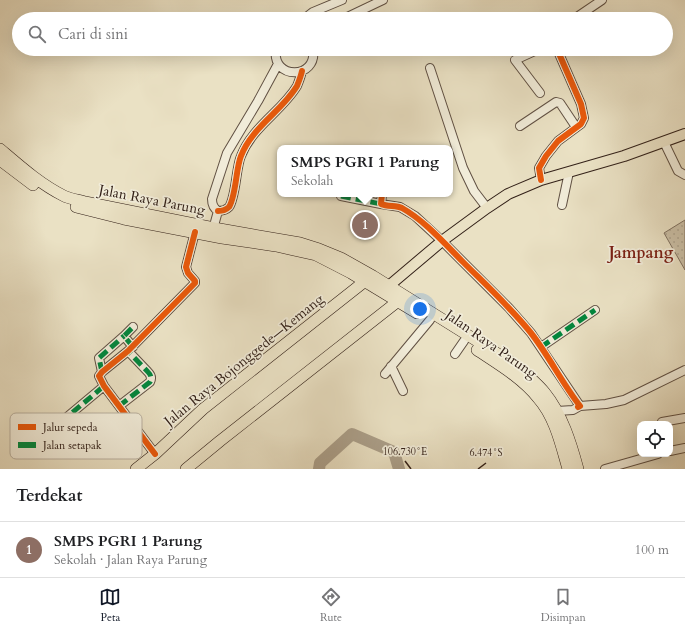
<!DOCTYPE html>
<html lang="id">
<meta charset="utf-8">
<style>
:root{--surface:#fff;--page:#f2f2f2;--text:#202124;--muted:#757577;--line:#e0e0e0;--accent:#111827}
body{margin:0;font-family:Cardo,serif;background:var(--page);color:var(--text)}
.controls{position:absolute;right:12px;bottom:12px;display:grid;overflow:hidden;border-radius:8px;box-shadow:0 4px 16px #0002}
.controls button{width:36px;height:36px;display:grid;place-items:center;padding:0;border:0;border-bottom:1px solid var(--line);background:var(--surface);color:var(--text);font:20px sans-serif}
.you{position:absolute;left:420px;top:309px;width:14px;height:14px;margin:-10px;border:3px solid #fff;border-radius:50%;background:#1a73e8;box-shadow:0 0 0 6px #1a73e833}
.badge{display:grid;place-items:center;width:26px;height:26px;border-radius:50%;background:var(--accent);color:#fff;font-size:13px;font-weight:700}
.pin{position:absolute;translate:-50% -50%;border:2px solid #fff;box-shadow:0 1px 4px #0006}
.popup{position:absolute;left:277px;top:145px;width:176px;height:52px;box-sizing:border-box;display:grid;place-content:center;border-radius:8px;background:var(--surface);filter:drop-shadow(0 1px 3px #0005);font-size:13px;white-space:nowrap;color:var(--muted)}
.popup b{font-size:15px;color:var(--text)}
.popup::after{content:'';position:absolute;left:50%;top:100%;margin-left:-8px;border:8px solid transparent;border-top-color:var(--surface)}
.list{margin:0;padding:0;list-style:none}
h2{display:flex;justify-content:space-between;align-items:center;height:52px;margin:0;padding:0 16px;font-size:17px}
h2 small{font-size:13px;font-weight:400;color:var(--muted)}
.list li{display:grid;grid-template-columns:26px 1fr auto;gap:12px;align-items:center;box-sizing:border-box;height:56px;padding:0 16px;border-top:1px solid var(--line)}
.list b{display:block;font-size:15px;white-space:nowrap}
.list p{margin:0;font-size:13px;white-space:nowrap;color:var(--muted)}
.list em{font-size:13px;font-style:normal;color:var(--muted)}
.icon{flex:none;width:22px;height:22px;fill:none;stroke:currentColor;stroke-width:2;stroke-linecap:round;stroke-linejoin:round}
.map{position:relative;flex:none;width:685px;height:469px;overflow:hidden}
.search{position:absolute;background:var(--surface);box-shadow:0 4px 16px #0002;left:12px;right:12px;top:12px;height:44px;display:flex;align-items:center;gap:10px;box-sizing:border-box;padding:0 14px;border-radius:22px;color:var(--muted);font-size:15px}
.sheet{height:108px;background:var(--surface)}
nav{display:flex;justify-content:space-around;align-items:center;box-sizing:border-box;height:56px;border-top:1px solid var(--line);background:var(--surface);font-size:11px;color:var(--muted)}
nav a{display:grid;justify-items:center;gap:2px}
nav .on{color:var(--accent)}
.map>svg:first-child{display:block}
.grass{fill:url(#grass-dots);stroke:#7e7060}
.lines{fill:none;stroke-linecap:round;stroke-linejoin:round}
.river{stroke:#ab9f8a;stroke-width:12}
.minor-casing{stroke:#605043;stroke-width:10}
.major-casing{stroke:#322018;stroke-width:12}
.highway-casing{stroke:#322018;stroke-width:12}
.minor{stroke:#f1ecd9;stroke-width:8}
.major{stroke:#eae1c4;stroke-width:10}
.highway{stroke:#eae1c4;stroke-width:11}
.quiet{stroke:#00873e;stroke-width:5;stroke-dasharray:10 5;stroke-linecap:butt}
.cycleway-casing{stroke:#f1ecd9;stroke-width:8}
.cycleway{stroke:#e8590c;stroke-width:6}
.ticks{fill:none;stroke:#322018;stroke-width:1.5}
.labels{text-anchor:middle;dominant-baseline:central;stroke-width:3.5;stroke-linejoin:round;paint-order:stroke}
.street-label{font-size:14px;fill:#322018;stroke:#f1ecd9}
.quarter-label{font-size:16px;font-weight:bold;fill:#7a1f14;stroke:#f1ecd9}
.key{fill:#f1ecd9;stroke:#b8af9f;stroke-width:1}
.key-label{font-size:11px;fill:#322018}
.ticks-label{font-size:10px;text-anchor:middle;fill:#322018;stroke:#f1ecd9;stroke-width:3.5;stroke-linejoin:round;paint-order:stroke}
</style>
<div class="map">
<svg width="685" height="469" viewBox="0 0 685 469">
<defs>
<pattern id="grass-dots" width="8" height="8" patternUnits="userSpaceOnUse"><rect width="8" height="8" fill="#cbc0a7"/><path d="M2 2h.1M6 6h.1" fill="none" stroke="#afa58f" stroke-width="1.8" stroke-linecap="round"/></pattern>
</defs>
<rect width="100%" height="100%" fill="#eae1c4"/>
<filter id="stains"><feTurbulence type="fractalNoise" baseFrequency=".005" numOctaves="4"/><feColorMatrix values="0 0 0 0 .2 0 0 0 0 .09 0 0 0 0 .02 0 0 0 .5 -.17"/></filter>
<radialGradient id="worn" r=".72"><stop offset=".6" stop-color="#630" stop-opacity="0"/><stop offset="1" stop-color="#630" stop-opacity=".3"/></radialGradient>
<path class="grass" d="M685,220v50l-21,-37z"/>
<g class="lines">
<path class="river" d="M319,469l1,-6 32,-29 42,18 5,17"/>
<defs>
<path id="minor" d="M304,19l9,-7 29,-12
M343,19l40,-19
M574,19l28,-19
M276,49c-5,31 42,31 37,0
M539,49l-24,11 25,33
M430,68l33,100 11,23 13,17
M520,126l36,-24 4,1 16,24
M664,142l14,29 7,4
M541,180l-2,-12 7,-12 12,-15 23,-17 3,-6 -3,-14 -24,-55
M382,194l-1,10 19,3 15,9 27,25 67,67 22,25 49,73
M341,196l40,8
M562,205l7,-33
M218,211c4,0 8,-1 11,-4 7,-10 7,-40 12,-51 11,-29 41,-45 56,-70 2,-5 4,-10 5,-15
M218,211c-5,-3 -6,-7 -6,-12l15,-46 31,-52 20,-37
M212,233l6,-22
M133,347l-9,-11 9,-9
M541,347l54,-37
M455,354l9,-13
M391,366l12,25
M102,372l-3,-14 25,-22
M385,374l45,-54
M119,406l31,-24c2,-4 1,-7 -2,-10l-20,-21
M557,411l16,-1 7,-4 26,-2 18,-4 61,-30
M61,422l43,-36
M662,422l23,-4
M670,451l15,-3
M155,454l-51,-68 -5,-10 3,-4 26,-21 67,-68v-2l-7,-8 -2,-6 9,-35
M605,469l53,-15"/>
<path id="major" d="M384,290l58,-49 45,-33 21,-14 33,-14 83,-24 61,-22"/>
<path id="highway" d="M0,149c20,17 40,35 64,47 6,3 14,4 21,6l129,26 86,15 19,6 22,9 32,18 141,88c11,9 22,18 31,29 17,21 26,50 33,76
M0,160l33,25
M76,207l48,12 98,19 54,8 40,9 35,18 66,40
M477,350c21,14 45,28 61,48 17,19 23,47 30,71
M136,469l19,-15 48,-45 166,-131
M186,469l34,-28 182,-143"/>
</defs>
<use href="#minor" class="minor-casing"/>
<use href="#major" class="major-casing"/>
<use href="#highway" class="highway-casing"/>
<use href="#minor" class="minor"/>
<use href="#major" class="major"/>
<use href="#highway" class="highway"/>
<path class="quiet" d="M341,196l40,8
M133,347l-9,-11 9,-9
M541,347l54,-37
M102,372l-3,-14 25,-22
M119,406l31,-24c2,-4 1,-7 -2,-10l-20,-21
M61,422l43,-36"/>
<defs>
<path id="cycleway" d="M541,180l-2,-12 7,-12 12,-15 23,-17 3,-6 -3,-14 -24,-55
M382,194l-1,10c7,3 15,1 21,4 23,13 42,35 61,54 23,23 47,45 68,71 18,23 31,50 49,73l-2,1
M218,211c4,0 8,-1 11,-4 7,-10 7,-40 12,-51 11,-29 41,-45 56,-70 2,-5 4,-10 5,-15
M155,454l-51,-68 -5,-10 3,-4 26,-21 67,-68v-2l-7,-8 -2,-6 9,-35"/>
</defs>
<use href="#cycleway" class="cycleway-casing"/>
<use href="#cycleway" class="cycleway"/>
</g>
<path class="ticks" d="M405,461l6,8M478,469l8,-6"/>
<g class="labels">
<g class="street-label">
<text transform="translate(152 200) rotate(11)">Jalan Raya Parung</text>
<text transform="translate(491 344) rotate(35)">Jalan Raya Parung</text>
<text transform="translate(244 360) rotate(-39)">Jalan Raya Bojonggede—Kemang</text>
</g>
<g class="quarter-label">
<text x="641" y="253">Jampang</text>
</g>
</g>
<rect x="10" y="413" width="132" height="46" rx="6" class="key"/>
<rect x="18" y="424" width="18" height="6" fill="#e8590c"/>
<rect x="18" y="442" width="18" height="6" fill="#00873e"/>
<g class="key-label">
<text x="43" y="431">Jalur sepeda</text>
<text x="43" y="449">Jalan setapak</text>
</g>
<g class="ticks-label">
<text x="405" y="455">106.730°E</text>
<text x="486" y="456">6.474°S</text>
</g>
<rect width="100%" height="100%" filter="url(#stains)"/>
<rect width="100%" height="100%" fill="url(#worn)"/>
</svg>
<div class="controls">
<button><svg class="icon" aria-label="locate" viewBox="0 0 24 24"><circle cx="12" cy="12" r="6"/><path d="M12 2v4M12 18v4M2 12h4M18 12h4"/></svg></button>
</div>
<div class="you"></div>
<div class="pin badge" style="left:365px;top:225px;background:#8d6e63">1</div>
<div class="popup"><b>SMPS PGRI 1 Parung</b>Sekolah</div>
<div class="search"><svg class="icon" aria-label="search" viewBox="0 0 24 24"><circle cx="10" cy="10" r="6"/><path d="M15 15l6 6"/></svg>Cari di sini</div>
</div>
<section class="sheet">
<h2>Terdekat<small></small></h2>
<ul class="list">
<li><span class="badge" style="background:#8d6e63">1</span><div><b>SMPS PGRI 1 Parung</b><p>Sekolah · Jalan Raya Parung</p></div><em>100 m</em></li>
</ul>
</section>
<nav>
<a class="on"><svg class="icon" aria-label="map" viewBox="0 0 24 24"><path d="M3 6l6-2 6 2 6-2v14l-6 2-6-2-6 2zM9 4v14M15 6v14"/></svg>Peta</a>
<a><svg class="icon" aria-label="directions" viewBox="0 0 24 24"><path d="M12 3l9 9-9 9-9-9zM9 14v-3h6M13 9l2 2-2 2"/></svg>Rute</a>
<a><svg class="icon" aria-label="saved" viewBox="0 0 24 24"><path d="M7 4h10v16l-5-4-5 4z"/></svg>Disimpan</a>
</nav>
